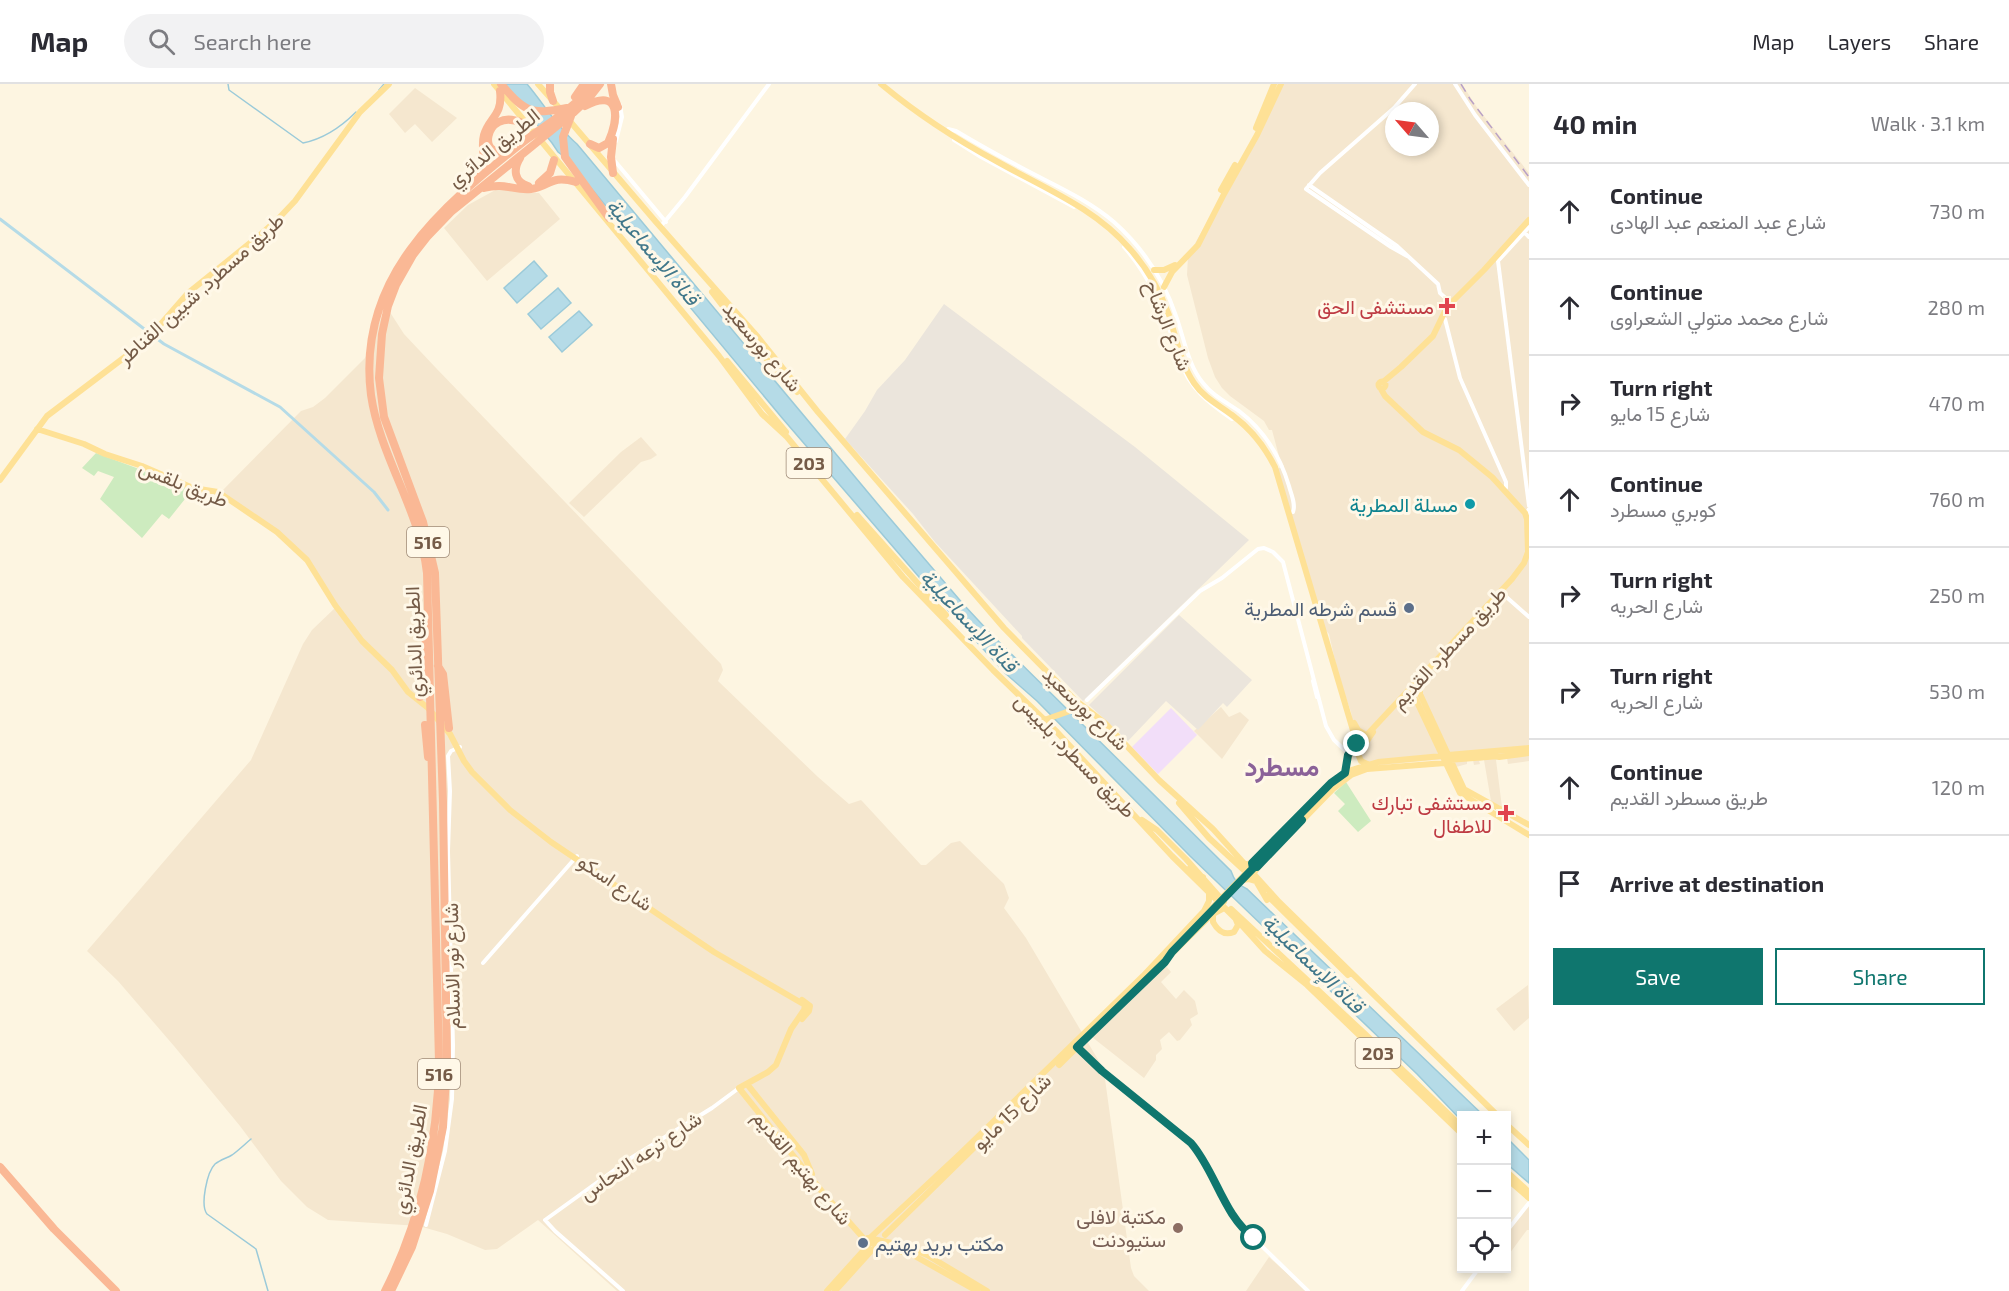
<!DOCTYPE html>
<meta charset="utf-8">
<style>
:root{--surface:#fff;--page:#f2f2f3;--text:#2b2b33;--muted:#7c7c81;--line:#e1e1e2;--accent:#0f766e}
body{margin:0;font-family:"Exo 2",Vazirmatn,sans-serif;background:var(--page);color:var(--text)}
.controls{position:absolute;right:18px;bottom:18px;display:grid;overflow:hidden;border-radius:0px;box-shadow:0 3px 9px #0003}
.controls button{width:54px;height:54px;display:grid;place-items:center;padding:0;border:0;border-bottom:2px solid var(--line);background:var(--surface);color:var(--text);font:30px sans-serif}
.compass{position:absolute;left:1385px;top:18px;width:54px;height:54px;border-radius:50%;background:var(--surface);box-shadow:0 3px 9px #0003;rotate:298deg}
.stop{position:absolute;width:18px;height:18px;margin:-14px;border:4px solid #0f766e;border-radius:50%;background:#fff}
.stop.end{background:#0f766e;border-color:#fff;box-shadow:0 2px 6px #0008}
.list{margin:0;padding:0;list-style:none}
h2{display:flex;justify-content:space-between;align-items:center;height:78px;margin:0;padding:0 24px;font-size:26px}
h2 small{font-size:20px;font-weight:400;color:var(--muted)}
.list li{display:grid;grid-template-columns:39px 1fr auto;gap:18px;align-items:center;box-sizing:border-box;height:96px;padding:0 24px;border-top:2px solid var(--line)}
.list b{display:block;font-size:22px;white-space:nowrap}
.list p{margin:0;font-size:20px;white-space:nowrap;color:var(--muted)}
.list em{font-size:20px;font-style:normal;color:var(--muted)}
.actions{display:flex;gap:12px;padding:18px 24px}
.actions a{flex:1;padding:14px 0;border:2px solid var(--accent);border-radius:0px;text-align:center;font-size:21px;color:var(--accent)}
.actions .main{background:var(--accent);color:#fff}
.icon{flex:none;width:33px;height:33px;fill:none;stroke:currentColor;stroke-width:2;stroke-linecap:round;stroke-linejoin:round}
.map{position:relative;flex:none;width:1529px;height:1207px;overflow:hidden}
header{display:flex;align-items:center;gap:36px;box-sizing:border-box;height:84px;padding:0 30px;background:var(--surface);border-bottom:2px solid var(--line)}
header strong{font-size:28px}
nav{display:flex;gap:33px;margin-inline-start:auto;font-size:21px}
.search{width:420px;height:54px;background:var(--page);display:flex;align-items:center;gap:15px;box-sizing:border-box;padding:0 21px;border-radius:33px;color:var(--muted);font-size:22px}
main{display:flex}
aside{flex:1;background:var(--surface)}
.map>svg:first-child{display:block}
.residential{fill:#f5e7cf;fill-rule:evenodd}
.industrial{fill:#ebe5dc}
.education{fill:#f2def9}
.green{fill:#cdebbf}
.water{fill:#b5dbe7;stroke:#9bcad9;stroke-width:1.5}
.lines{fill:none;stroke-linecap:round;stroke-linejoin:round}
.stream{stroke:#9bcad9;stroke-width:1.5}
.canal{stroke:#b5dbe7;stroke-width:3}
.minor{stroke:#fff;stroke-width:4}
.major{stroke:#fee196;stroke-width:6}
.highway{stroke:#fab895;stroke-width:8}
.rail{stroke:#b8a0c6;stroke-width:1.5;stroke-dasharray:9 6;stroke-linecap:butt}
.route{stroke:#0f766e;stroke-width:8}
.health-dot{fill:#e0444e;stroke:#fff8e8;stroke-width:2}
.culture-dot{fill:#0f9aa8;stroke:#fff8e8;stroke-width:2}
.service-dot{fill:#5c6f8a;stroke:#fff8e8;stroke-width:2}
.education-dot{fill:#8d6e63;stroke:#fff8e8;stroke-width:2}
.labels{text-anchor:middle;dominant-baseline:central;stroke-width:6;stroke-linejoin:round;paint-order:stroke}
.shield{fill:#fff8e8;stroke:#9e8a77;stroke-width:1.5}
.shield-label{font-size:18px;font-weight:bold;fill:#755b47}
.street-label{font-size:20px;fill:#755b47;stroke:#fff8e8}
.health-label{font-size:20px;fill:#be3a42;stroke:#fff8e8;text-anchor:end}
.culture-label{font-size:20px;fill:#0d838f;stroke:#fff8e8;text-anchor:end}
.service-label{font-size:20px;fill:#4e5e75;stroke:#fff8e8;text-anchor:end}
.education-label{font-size:20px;fill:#785e54;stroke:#fff8e8;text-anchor:end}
.water-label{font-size:21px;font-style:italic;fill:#40778a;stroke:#fff8e8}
.district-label{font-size:26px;font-weight:bold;fill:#8b6299;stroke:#fff8e8}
</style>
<header>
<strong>Map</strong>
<div class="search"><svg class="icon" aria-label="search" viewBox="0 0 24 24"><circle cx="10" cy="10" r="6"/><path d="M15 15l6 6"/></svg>Search here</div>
<nav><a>Map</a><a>Layers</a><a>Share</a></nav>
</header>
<main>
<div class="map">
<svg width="1529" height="1207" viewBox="0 0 1529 1207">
<rect width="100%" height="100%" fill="#fdf5e1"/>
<path class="residential" d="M1279,0h183l14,22 53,67v588l-21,3 -1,-6 -11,2 6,47 -11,-6 -7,-41 -5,1 1,3 -6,1 -1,-5 -6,1v3l-11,3 -10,-8 -77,7 -12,-12 -6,-42 -12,-34 -10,-44 -5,-6 -47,-159 7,-3 -4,-6 -8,-30h-3l-5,-9 -34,-25 -8,-8 -7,-11 -7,-19 -21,-83 1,-19 68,-122zM1394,27h36v36h-36z
M415,4l42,30 -25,24 -17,-18 -10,9 -16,-19z
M499,104l25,5h15l21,26 -73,62 -43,-53 24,-23z
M386,222l18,28 32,34 285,296 2,6 -5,11 100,96 31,27 12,-4 2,2 58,63h5l25,-22 9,-2 44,43 5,14 -5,10 22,30 74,125 5,16 26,189 3,8 15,15h-532l-79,-71 -41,29 -12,1 -38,-16 -28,-8 -91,-6 -21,-13 -26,-26 -41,-55 -66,-80 -56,-65 -31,-30 164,-191 52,-116 9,-14 24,-23 -28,-44 -21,-21 -68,-48 82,-83 12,-4 12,-9 40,-40z
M641,353l16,18 -6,4 -10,3 -57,55 -15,-14 52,-51z
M1221,623l8,10 11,-5 9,8 -27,39 -28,-28z
M1165,881l6,7 -10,10 15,17 8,-9 11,11 3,13 -8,5 2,6 -12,15 -3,1 -8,-9 -9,8 2,9 -6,6v5l-12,18 -52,-41z
M1528,901l1,33 -15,13 -18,-22z
M1529,1121v25h-2l-20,27v-24z
M1269,1173l38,34h-61z"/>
<path class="industrial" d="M944,220l191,143 114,93 -166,161 -61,-63v-2l-87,-94 -22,-28 -68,-75 20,-28 12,-21 28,-30z
M1179,531l73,65 -25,27 -4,-4 -25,27 -32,-29 -38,40 -39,-36z"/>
<path class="education" d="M1171,624l26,27 -39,39 -26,-27z"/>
<path class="green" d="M96,369l97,36 -24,30 -7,-5 -20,24 -42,-39 14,-22 -16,-6 -4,5 -12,-8z
M1346,698l25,39 -13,11 -20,-21 7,-7 -11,-11z"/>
<path class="water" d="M504,0h23c17,20 30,43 50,60l304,364 83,97 27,29 240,237c3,9 7,14 16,18l236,226 -21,1 -1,4 -44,-46 -227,-218 -153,-155 -32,-28 -61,-67 -161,-187 -217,-261 -8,-6 -6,-9z
M534,177l13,15 -30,27 -13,-15z
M558,204l13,15 -30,26 -13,-15z
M579,227l13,14 -30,27 -13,-15z
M1507,1054l22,22v23l-22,-19z"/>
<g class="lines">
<path class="stream" d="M228,0l1,6 74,53c20,-4 39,-17 53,-31
M379,6l5,-6
M251,1055c-6,5 -12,11 -19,16 -5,3 -12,5 -17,9 -8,8 -15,41 -8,50l49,35 12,42"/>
<path class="canal" d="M0,135l164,125 116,63 94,85 14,18"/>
<path class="minor" d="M1455,0l20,31 54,70
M948,45l8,2c22,13 45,26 68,38 30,16 63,30 90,53 29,26 50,58 62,94 8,22 12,49 27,67 10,13 23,19 36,28 25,19 41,45 50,75 2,8 7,18 4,26
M954,56l27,17 93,50
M616,57l6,-24 -2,-12
M614,76l52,62
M1309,101l88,61 41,38 2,9 11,10
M661,142l24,-29 84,-113
M1529,143l-31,34 31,245
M1524,148l5,5
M1124,163c24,27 38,58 49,93
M1407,172l-16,-9 -85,-58 14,-16 74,-65 21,-24
M1445,235l15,59 46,104v6
M1180,277c10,28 29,42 52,58
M1529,425l-2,4h2
M1503,510l26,23
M1313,597l4,16
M1087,616l113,-109 22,-13 36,-29 6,-1 9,4 10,10 43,164 8,14 15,14
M483,879l94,-107
M1077,964l25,23 89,72 10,12 38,69 69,67
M426,1141l19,-74 7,-52 1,-54 -5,-194 2,-60 -2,-35 3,-5 9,-4
M1506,1148l23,-29
M623,1207l-68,-60 -10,-11 86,-62 81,-50 27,-20
M1462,1207l17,-23"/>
<path class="major" d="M494,0l225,272 43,58 25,23 116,140 90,93 64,62 115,124 64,63 29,32 42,34 155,149
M538,0l24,27
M881,0c36,30 76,56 117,78 46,26 97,46 132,87 17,19 30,42 39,66 7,23 12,49 25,68 10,15 25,22 38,32 19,14 33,32 43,52l82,277
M568,35l88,103 101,114 61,76 186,216 70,71 31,24 54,57 54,49 66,73 219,214
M1256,44l18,-44
M1221,106l14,-25
M1154,186h10l11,-5
M1164,203l8,-15 26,-27 26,-51 33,-59 24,-51
M712,208l36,47 49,53
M727,277l59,71
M1378.5 301a3.5 3.5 0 1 1 7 0a3.5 3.5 0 1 1-7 0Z
M1383,298l18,-15 32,-31 14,-29 37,-37 45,-50
M37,345l47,15 21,10 37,12 51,22 25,4 59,40 30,28 28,45 27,36 30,29 16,22 20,16 22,26 14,27 8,11 38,38 41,32 163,110 91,53 -1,5 -13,19 -15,36 -8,7 -29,16 85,106 42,47 47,14 64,36
M0,396l47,-64 99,-75 42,-48 72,-58 18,-16 17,-18 65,-89 29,-28
M857,431l89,100
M1420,603v7l44,95 65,36
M1412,612l4,4 44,93 69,42
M1047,635l34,-12
M1354,639l4,7 8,5
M1448,671l81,-7
M1499,673l30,-4
M1448,676l52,-4
M1367,680l-6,-3 -3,-7 15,-22
M1345,689l5,-20 162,-174 12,-16 4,-11 -1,-33 -2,-6 -33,-36 -33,-27 -36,-18 -38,-36 -4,-7
M1179,719l30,35 38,35
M1142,736l15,10 29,29 38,43
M1245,781l6,-2 80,-80 17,-12 30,-9 64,-6
M1189,785l14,8
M1253,790l9,-12 72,-74 17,-13 16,-6 78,-6
M1243,796l6,-1 7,2 11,19
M1268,812l80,79
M1231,825l133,124 98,94
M1213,829v9c5,9 11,14 21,10l4,-7 -2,-5
M1206,830l43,-44
M802,935l7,-8 1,-5 -8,-6
M1059,981l152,-150 13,-7
M747,1000l57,71 8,19
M1506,1040l23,21
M1506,1087l23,21
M1506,1094l23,20
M885,1151l158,-155
M868,1154l38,8
M870,1154l90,-84 183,-178 61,-65 5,-10v-8
M903,1161l24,10 60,36
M827,1207l46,-51
M835,1207l37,-41 6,-4"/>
<path class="highway" d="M501,0c24,28 29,31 66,24
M550,0v8l3,9
M611,0l2,11 5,12
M575,13l9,-13
M585,22c36,-19 34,13 23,37l-9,5 -9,-4
M571,32l-8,21 2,20 44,61
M512,64c-37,19 -29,-43 10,-25
M520,74c-7,11 -6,24 8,28
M613,89l-2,-16 2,-18
M480,93c8,-17 0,-27 4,-42 5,-18 19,-19 16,-44
M539,99l11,-10 4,-13
M484,104c21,-6 30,3 47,1 19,-2 19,-15 45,-7
M438,582l5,8 6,54
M420,613l4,-13 2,-49
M425,641l3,32
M0,1083l54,62 62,62
M385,1207c36,-70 53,-151 54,-229l-12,-489c-7,-63 -47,-116 -56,-178 -15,-117 70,-188 152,-253 24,-18 52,-34 70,-58
M391,1207l21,-44 18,-56 13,-64 4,-66 -4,-259 -8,-229 -12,-51 -39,-105 -5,-39 3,-44 6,-28 8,-21 17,-30 14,-18 24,-25 122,-99 16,-15 11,-14"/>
<path class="rail" d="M1461,0l9,15 59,78"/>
</g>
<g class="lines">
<path class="route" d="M1254,1154c-31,-23 -38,-66 -63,-95l-89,-72 -25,-24 88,-85 7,-10 123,-127 7,-5 -45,47c-3,0 -5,-1 -5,-4l79,-80 14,-10 3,-18 9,-11"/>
</g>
<g class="health-dot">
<path d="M1444 213h6v6h6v6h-6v6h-6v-6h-6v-6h6z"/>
<path d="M1503 720h6v6h6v6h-6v6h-6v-6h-6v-6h6z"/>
</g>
<circle class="culture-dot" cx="1470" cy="420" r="6"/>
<g class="service-dot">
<circle cx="1409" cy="524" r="6"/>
<circle cx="863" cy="1159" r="6"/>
</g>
<circle class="education-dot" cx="1178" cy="1144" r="6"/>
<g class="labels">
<g class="shield">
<rect x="786.5" y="364" width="45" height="30" rx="4.5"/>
<rect x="407" y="443" width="42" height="30" rx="4.5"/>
<rect x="1355.5" y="954" width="45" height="30" rx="4.5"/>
<rect x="418" y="975" width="42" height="30" rx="4.5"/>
</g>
<g class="shield-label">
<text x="809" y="379">203</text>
<text x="428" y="458">516</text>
<text x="1378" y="969">203</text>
<text x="439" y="990">516</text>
</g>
<g class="street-label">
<text transform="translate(493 63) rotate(-39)">الطريق الدائري</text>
<text transform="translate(200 204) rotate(-42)">طريق مسطرد, شبين القناطر</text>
<text transform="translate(1169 241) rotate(68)">شارع الرشاح</text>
<text transform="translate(763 262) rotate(50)">شارع بورسعيد</text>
<text transform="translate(184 399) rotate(22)">طريق بلقس</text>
<text transform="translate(413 558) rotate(-92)">الطريق الدائري</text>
<text transform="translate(1448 563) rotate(-47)">طريق مسطرد القديم</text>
<text transform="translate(1086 624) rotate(44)">شارع بورسعيد</text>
<text transform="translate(1076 671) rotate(46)">طريق مسطرد, بلبيس</text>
<text transform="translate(616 798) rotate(34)">شارع اسكو</text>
<text transform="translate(451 882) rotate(-91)">شارع نور الاسلام</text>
<text transform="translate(1011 1027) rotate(-44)">شارع 15 مايو</text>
<text transform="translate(640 1071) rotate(-34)">شارع ترعه النحاس</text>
<text transform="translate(409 1075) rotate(-79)">الطريق الدائري</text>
<text transform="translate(803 1083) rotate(50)">شارع بهتيم القديم</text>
</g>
<g class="health-label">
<text x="1434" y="222">مستشفى الحق</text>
<text x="1492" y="718">مستشفى تبارك<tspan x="1492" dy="23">للاطفال</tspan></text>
</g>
<g class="culture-label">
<text x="1458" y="420">مسلة المطرية</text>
</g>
<g class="service-label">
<text x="1397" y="524">قسم شرطه المطرية</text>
<text x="875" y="1159" text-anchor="start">مكتب بريد بهتيم</text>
</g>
<g class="education-label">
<text x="1166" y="1132">مكتبة لافلى<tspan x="1166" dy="23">ستيودنت</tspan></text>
</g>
<g class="water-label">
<text transform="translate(654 167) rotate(50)">قناة الإسماعيلية</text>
<text transform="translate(970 536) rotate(47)">قناة الإسماعيلية</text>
<text transform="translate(1314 879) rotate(44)">قناة الإسماعيلية</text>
</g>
<g class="district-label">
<text x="1282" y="681">مسطرد</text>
</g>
</g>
</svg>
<div class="controls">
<button>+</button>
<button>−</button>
<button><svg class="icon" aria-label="locate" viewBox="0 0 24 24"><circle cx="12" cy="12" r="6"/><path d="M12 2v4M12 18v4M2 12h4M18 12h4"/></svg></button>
</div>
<svg class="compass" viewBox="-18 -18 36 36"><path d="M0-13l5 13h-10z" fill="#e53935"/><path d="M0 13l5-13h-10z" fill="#7c7c81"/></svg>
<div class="stop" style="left:1254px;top:1154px"></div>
<div class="stop end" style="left:1357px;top:660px"></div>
</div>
<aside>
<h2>40 min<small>Walk · 3.1 km</small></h2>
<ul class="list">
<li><svg class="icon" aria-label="ahead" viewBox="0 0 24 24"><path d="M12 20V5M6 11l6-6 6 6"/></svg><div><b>Continue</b><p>شارع عبد المنعم عبد الهادى</p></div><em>730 m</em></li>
<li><svg class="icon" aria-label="ahead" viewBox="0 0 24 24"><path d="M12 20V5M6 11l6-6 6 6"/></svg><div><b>Continue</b><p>شارع محمد متولي الشعراوى</p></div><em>280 m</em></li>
<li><svg class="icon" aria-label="right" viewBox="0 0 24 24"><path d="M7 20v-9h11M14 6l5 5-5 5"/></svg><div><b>Turn right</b><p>شارع 15 مايو</p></div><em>470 m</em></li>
<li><svg class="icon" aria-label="ahead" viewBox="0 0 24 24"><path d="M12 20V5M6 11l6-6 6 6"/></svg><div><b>Continue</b><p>كوبري مسطرد</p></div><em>760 m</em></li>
<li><svg class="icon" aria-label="right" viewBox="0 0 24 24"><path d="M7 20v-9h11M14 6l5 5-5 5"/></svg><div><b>Turn right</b><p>شارع الحريه</p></div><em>250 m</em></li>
<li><svg class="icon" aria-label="right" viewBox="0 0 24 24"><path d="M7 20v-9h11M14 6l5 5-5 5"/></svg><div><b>Turn right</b><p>شارع الحريه</p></div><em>530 m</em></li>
<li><svg class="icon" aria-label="ahead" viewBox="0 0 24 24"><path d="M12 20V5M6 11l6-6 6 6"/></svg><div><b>Continue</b><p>طريق مسطرد القديم</p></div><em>120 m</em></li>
<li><svg class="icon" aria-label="arrive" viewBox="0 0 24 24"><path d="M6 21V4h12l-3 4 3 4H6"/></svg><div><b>Arrive at destination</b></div></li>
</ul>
<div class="actions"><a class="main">Save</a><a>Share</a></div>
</aside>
</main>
